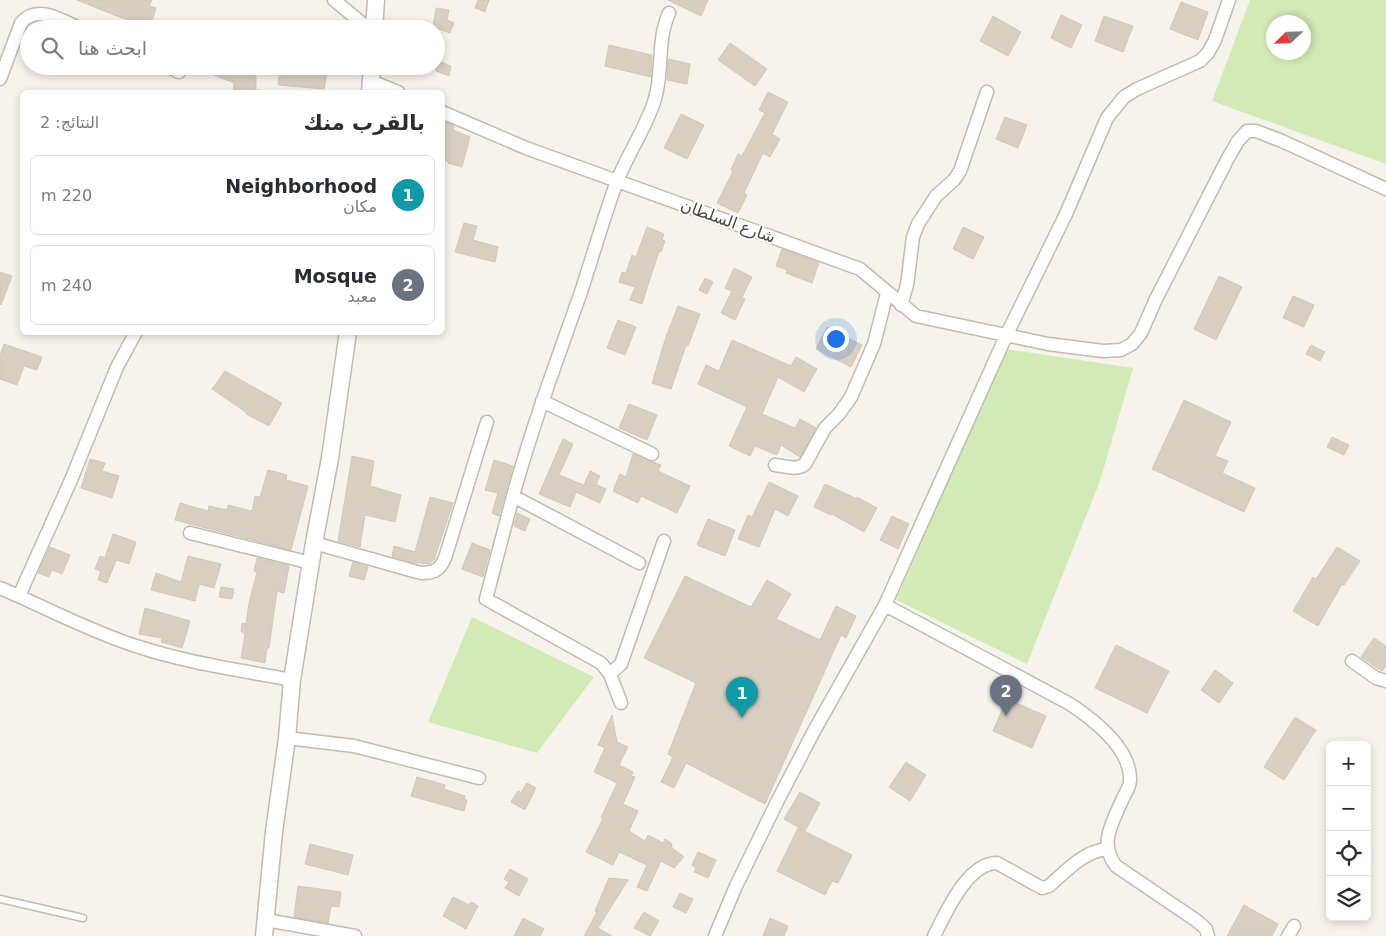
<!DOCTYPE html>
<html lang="ar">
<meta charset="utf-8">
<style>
:root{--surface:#fff;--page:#f7f7f7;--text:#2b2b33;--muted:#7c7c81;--line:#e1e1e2;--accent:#fc3f1d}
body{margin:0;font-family:"DejaVu Sans",Vazirmatn,sans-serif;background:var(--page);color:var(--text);direction:rtl}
.controls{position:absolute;right:15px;bottom:15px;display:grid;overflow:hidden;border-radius:8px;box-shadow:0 2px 8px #0003}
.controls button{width:45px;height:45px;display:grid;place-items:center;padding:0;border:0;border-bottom:1px solid var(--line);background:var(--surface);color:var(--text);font:25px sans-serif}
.compass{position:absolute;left:1266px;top:15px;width:45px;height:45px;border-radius:50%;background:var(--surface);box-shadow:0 2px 8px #0003;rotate:247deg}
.you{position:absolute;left:835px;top:338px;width:18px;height:18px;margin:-12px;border:4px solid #fff;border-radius:50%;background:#1a73e8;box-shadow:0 0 0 8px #1a73e833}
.badge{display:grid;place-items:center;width:32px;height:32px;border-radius:50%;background:var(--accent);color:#fff;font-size:16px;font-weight:700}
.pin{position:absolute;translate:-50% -41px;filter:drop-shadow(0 1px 2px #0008)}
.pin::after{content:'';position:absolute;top:26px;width:18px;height:15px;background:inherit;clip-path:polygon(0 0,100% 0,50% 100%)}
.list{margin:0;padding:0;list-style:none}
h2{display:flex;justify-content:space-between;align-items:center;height:65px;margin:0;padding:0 20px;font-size:21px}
h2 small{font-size:16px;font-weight:400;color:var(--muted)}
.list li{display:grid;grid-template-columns:32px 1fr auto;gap:15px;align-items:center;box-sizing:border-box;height:80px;margin:0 10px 10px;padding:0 10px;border:1px solid var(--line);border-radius:8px}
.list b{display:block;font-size:19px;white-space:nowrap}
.list p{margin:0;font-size:16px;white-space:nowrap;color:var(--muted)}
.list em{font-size:16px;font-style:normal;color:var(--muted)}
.icon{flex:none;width:28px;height:28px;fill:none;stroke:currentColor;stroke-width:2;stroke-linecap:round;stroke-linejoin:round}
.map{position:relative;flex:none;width:1386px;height:936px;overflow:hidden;direction:ltr}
.search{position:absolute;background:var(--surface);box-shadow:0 2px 8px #0003;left:20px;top:20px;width:425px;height:55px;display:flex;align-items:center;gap:12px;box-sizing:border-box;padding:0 18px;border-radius:28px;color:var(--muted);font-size:19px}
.panel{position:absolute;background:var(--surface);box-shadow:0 2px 8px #0003;left:20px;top:90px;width:425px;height:245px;border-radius:8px;direction:rtl}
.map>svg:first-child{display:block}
.green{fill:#d2eab5;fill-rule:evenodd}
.building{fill:#d8cfc1;stroke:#d3c7b4}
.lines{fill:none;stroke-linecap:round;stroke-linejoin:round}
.service-casing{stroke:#c2bbae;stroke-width:9}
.minor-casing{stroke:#c2bbae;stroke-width:15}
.tertiary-casing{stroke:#c2bbae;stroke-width:19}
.service{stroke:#fff;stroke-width:6}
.minor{stroke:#fff;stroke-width:12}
.tertiary{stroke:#fff;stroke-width:16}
.labels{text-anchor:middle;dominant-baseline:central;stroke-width:4;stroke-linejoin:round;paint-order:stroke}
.street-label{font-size:16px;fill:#4b4439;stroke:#fff}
</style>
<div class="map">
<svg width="1386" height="936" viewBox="0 0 1386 936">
<rect width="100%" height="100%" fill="#f6f3ec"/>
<path class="green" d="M1250,0h136v164l-174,-63zM1274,22h30v30h-30z
M1006,349l127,19 -33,113 -73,183 -131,-64z
M472,617l122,60 -57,76 -109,-31z"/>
<path class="building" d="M77,0h75l-3,6 7,2 -6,19 -36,-12z
M478,0h11l-4,12 -10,-4z
M668,0h40l-7,16z
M1181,2l27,10 -10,28 -28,-11z
M436,8l13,2 -2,10 7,3 -4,10 -17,-6z
M1061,15l21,10 -11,23 -20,-10z
M993,16l28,16 -13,24 -28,-15z
M1104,16l29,10 -10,26 -28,-11z
M730,43l37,26 -12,17 -37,-26z
M609,45l43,10 -1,22 -46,-11z
M668,59l22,5 -3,20 -20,-4z
M436,60l15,6 -2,10 -13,-5z
M191,66h35l-1,5 31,5v16h-23l1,-9z
M280,70l47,4 -3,15 -46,-4z
M768,92l20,10 -16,32 8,5 -10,18 -7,-4 -19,40 3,2 -9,18 -21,-10 16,-32 -2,-1 7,-16 4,2 23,-43 -6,-3z
M681,114l23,11 -17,34 -23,-11z
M1005,117l22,8 -9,23 -22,-9z
M442,121l12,5 -1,4 17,7 -8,30 -14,-4v-2l-6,-1z
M464,223l13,3 -4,14 25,7 -3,15 -40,-10z
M647,227l17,7 -2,6 3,1 -4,11 -2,-1 -17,53 -12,-4 5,-13 -16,-5 3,-10 4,1 6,-18 4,2z
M963,227l21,10 -11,22 -20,-10z
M782,249l37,14 -7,20 -26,-10 1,-3 -11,-4z
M734,268l18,9 -10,20 3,2 -10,21 -14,-7 11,-22 -7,-3z
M0,272l12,4 -11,29 -1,-1z
M1219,276l23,11 -26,53 -22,-11z
M705,278l8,4 -6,12 -8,-4z
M1293,296l21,9 -10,22 -21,-9z
M678,306l22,8 -12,32 -2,-1 -15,44 -19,-6 14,-46z
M618,320l18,7 -11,28 -18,-7z
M827,327l35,18 -11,22 -35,-18z
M732,340l59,26 5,-9 21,12 -13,23 -26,-15 -16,37 33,14 5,-9 16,9 -16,29 -19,-12 -4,10 -22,-9 -5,10 -21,-10 18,-39 -49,-23 8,-19 13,6z
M4,344l38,13 -5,13 -13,-4 -7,19 -17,-6v-23z
M1311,345l14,7 -5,9 -14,-7z
M225,371l57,32 -13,23 -23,-12 1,-1 -35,-24z
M1184,400l47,22 -16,34 13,5 -6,12 33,15 -11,24 -92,-43z
M629,404l28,11 -10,25 -28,-12z
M1332,437l17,8 -5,10 -17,-8z
M563,439l10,5 -14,31 25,10 6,-14 10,5 -4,8 10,5 -6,14 -24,-11 -6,15 -31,-13z
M633,454l28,11 -3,6 32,15 -13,27 -36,-17 -3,7 -25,-12 7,-17 6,3z
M352,456l22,5 -4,25 31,9 -6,27 -30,-7 -5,32 -22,-6z
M90,459l15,4 -3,8 17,5 -7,22 -31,-10z
M494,460l19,6 -14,50 -7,-3 6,-20 -13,-3z
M268,470l19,5 -1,5 22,6 -17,64 -116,-30 5,-17 28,8 1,-5 18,4 1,-5 24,6 3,-15 5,1z
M769,482l29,14 -10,20 -13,-7 -16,38 -21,-8 10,-24 4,2z
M825,484l32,15v-2l20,11 -13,24 -32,-18 -1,1 -17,-8z
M430,497l23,6 -19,57 -5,4 -18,-2 -19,-6 2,-10 21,6z
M517,513l13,6 -5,12 -11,-5z
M892,516l17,8 -11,25 -18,-9z
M708,519l27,11 -10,26 -28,-11z
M113,534l23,8 -7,22 -13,-4 -9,23 -9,-3 3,-9 -6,-2 5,-13 5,2z
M472,543l18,7 -7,27 -21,-8z
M50,547l20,8 -8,19 -10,-4 -3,7 -11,-4z
M1337,547l23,14 -16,24 -2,-1 -24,42 -25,-15 20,-34 3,2z
M188,556l33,8 -7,24 -15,-4 -4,17 -44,-11 5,-17 25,9z
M257,558l32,8 -5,27 -7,-2 -8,57h-2l-2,15 -24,-5 4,-24 -4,-3 1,-8 4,1 3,-21 8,-31 -3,-1z
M353,562l15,5 -4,13 -15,-4z
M685,576l66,31 16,-27 24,14 -15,25 44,21 16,-34 20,10 -10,22 -5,-3 -76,169 -79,-41 -12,25 -13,-6 12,-25 -5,-3 28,-71 -52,-25z
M221,587l13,2 -2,10 -13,-2z
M145,608l45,13 -8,27 -21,-6 1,-4 -23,-4z
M1374,638l12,8v20l-4,5 -21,-14z
M1116,645l53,26 -22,42 -52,-25z
M1215,670l18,13 -14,20 -18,-13z
M1007,699l39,17 -14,32 -39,-17z
M612,715l5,27 11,5 -9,18 14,7 -2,4 4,1 -12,27 15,7 -9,20 16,10 3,-6 15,8 2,-4 6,4 1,5 12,9 -10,11 -13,-7 -14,30 -10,-4 10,-22 -28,-13 -6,13 -27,-13 17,-33 -2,-1 16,-35 -23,-11 11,-24 -7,-3z
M1295,717l21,13 -32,50 -20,-13z
M906,762l20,13 -16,26 -21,-14z
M417,777l28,8 -1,4 21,7 -1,3 3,1 -3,11 -53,-15z
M527,783l9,5 -11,22 -14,-8 7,-11 3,2z
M800,792l20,11 -15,28 -21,-12z
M798,828l54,27 -14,28 -6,-2 -7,14 -48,-24z
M310,844l43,11 -5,20 -43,-11z
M698,852l18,8 -8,18 -14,-6 2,-4 -4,-3z
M510,869l18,10 -9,17 -14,-8 4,-6 -5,-3z
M609,878l19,2 -30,48 14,8h-28l13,-24 -2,-1z
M298,886l43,6 -2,15 -8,-1 -3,17 -34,-6z
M680,893l13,6 -7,14 -13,-6z
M453,897l16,8 2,-3 7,4 -12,23 -23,-13z
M1244,905l34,19 -6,12h-45z
M644,912l15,9 -9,15 -16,-8z
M523,918l21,11 -4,7h-26z
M770,918l18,8 -4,10h-21z"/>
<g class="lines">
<defs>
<path id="service" d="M0,899l83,19"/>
<path id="minor" d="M334,0l35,29
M166,66l13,6
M0,79l21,-56c16,-20 42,-2 60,6
M371,81l27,11
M442,112l84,36 334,121 56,47 132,28 55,7 18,-1 11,-6 9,-11 15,-34 71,-139 11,-19 9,-10h9l26,10 104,48
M901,305l6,-20 6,-48 5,-13 18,-28 18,-16 6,-9 27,-79
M542,401l110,53
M775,465c10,1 22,6 30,-1l20,-36 14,-14 12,-17 23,-53 13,-51
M513,496l-27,103 115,64 9,11 11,29
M190,533l121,30
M314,543l107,30c13,0 19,-3 24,-15l42,-136
M639,563l-126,-67c19,-69 44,-136 68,-204 12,-37 23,-75 36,-111 11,-27 28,-52 37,-79 10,-29 2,-60 15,-89
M0,588c45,19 89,43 136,58 51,17 104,24 156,34
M19,596l52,-116 46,-113 19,-35
M885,605l185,99c24,16 61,45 60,76 0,6 -4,13 -7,18 -10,24 -25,45 -7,68l81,55 9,8 2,7
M1352,661l24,17 10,3
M610,674l11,-10 43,-123
M287,738l67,8 125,32
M266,920l89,16
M715,936l21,-50 41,-84 37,-71 71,-126 121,-269 60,-122 41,-96 17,-21 13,-8 63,-28 8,-8 7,-13 14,-40
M934,936c12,-23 33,-73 63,-73l45,25 7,-2c17,-15 35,-35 58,-37
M1288,936l6,-10"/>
<path id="tertiary" d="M374,29l2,-29
M370,92l2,-26
M264,936l10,-104 13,-94 5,-58 22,-137 16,-85 18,-126"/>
</defs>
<use href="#service" class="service-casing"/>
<use href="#minor" class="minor-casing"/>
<use href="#tertiary" class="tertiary-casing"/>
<use href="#service" class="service"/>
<use href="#minor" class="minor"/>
<use href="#tertiary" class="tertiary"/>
</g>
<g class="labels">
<g class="street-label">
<text transform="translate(728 221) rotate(20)">شارع السلطان</text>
</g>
</g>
</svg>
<div class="controls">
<button>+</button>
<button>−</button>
<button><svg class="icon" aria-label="locate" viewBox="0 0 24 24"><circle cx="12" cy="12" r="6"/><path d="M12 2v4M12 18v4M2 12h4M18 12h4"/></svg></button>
<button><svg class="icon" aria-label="layers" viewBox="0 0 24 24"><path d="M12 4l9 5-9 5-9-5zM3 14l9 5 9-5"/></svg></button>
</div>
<svg class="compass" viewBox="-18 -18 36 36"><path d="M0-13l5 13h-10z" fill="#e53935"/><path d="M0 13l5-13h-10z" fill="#7c7c81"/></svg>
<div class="you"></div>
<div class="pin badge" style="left:742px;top:718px;background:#0f9aa8">1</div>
<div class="pin badge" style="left:1006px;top:716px;background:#6b7280">2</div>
<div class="search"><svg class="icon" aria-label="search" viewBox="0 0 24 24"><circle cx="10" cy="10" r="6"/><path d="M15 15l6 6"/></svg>ابحث هنا</div>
<section class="panel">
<h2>بالقرب منك<small>النتائج: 2</small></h2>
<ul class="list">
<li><span class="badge" style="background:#0f9aa8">1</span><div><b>Neighborhood</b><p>مكان</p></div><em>220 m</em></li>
<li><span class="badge" style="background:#6b7280">2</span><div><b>Mosque</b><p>معبد</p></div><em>240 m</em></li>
</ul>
</section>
</div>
